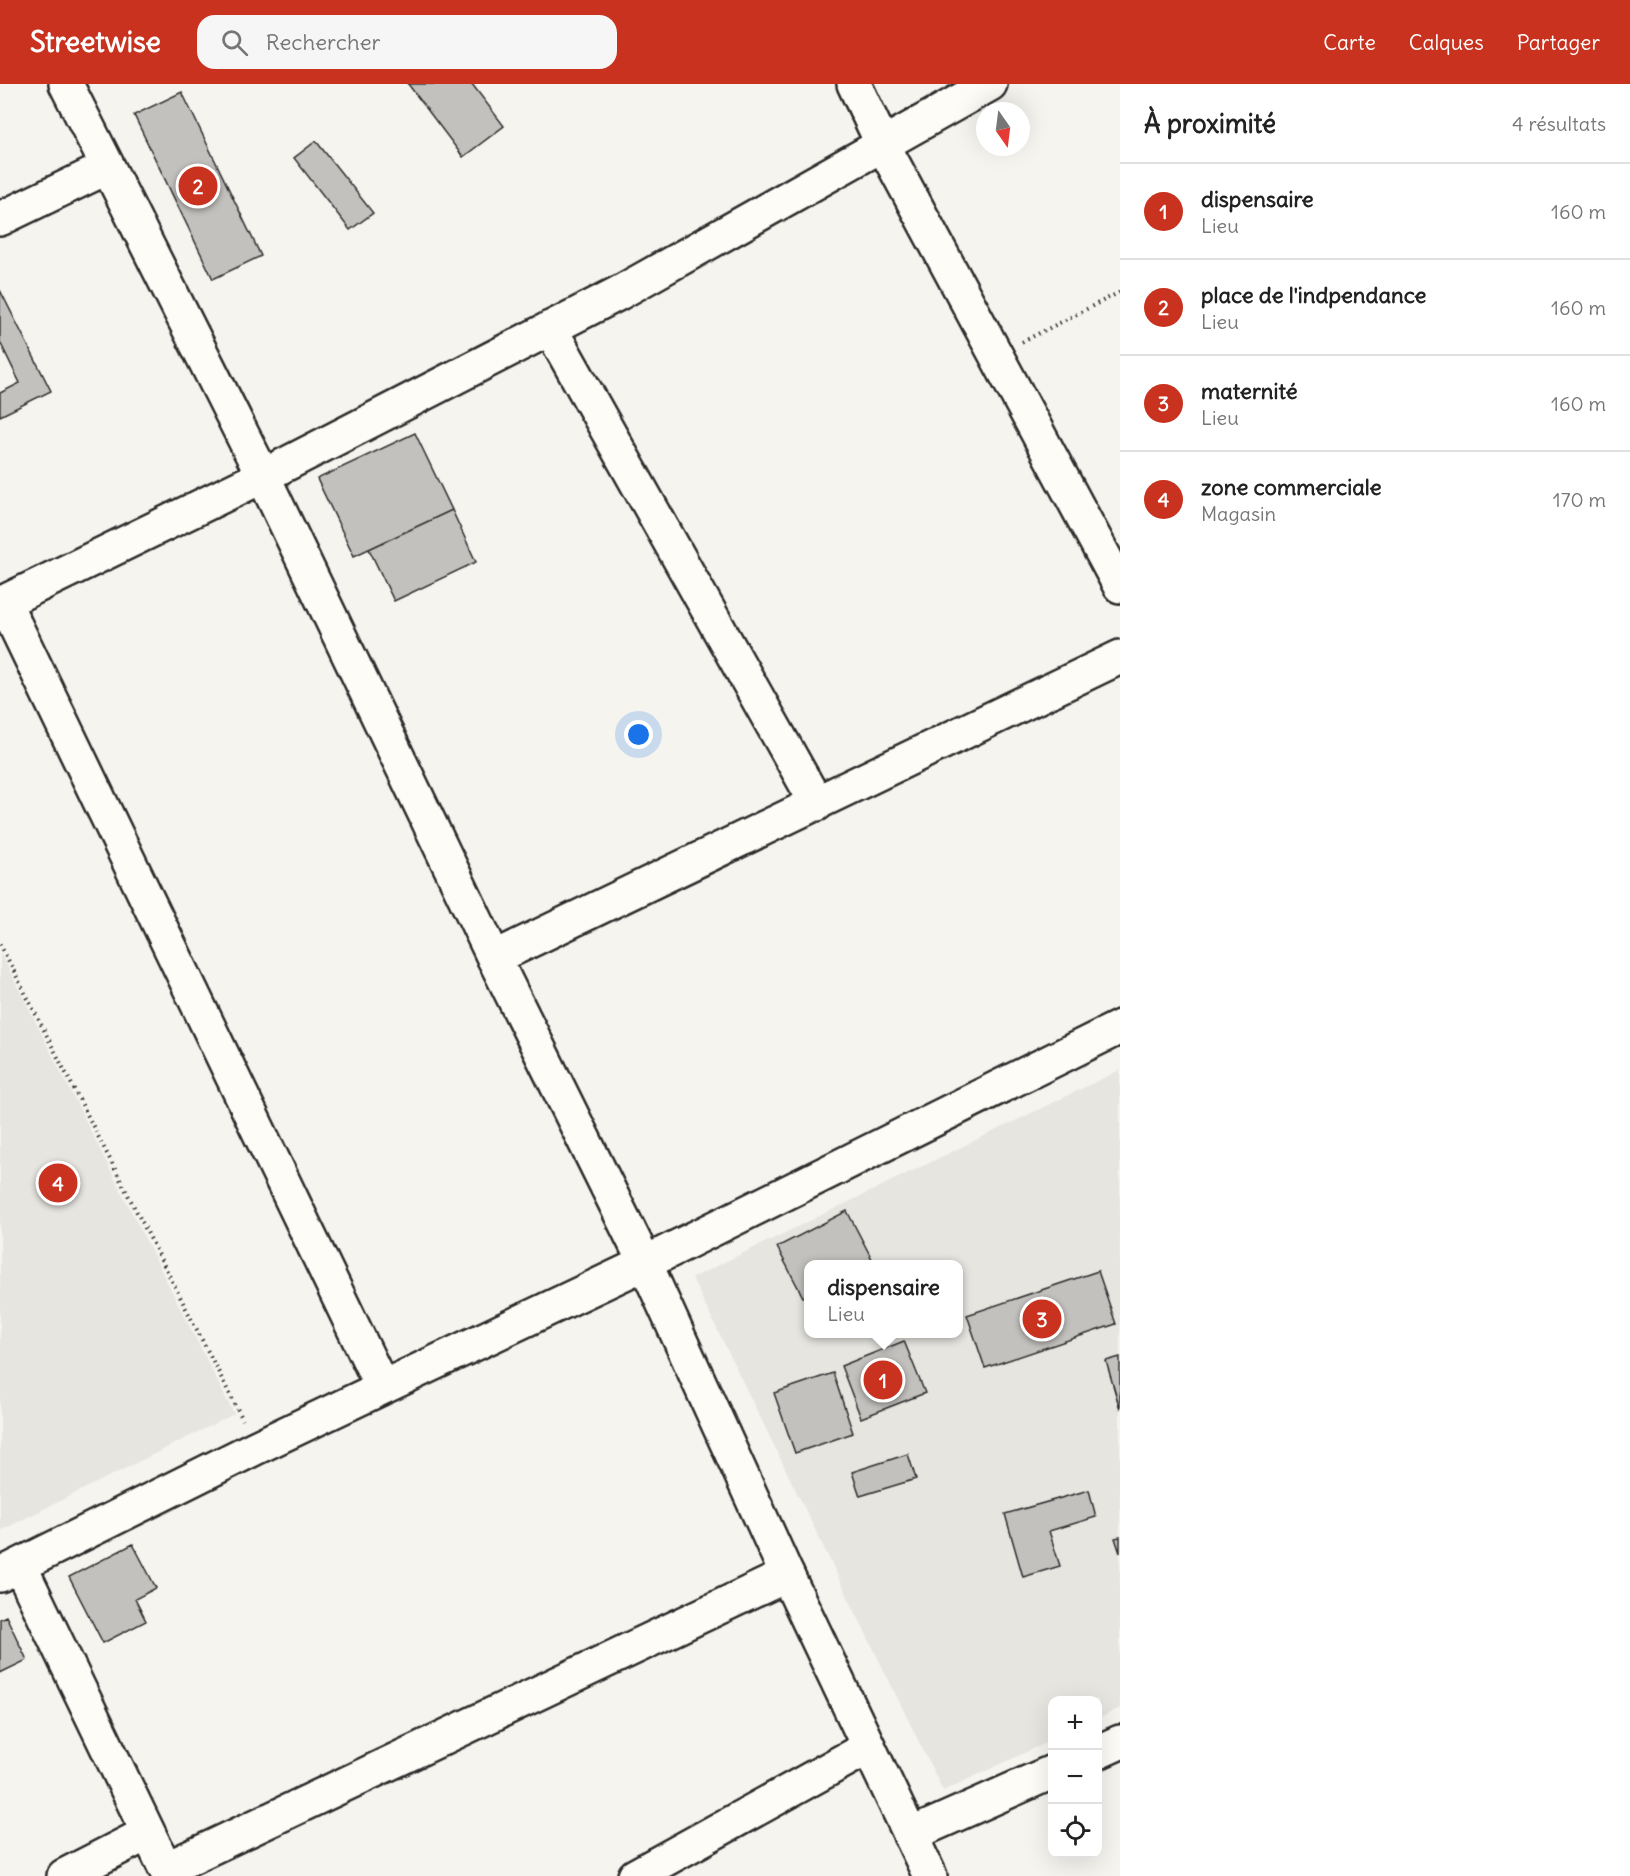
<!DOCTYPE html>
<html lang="fr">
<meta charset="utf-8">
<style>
:root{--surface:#fff;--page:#f6f6f6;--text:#222;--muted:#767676;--line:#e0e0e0;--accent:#c8321e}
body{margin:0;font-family:Delius,sans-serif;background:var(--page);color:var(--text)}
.controls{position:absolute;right:18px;bottom:18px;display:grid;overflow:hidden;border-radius:12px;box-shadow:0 6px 24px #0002}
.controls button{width:54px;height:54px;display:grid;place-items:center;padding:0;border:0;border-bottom:2px solid var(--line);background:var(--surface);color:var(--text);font:30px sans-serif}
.compass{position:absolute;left:976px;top:18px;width:54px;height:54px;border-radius:50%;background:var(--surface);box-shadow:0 6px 24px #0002;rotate:166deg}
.you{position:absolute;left:639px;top:651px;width:21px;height:21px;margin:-15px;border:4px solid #fff;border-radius:50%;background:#1a73e8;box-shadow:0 0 0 9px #1a73e833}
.badge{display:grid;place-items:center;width:39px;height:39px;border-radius:50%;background:var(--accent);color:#fff;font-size:20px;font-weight:700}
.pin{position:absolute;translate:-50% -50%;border:3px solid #fff;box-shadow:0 2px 6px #0006}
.popup{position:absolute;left:804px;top:1176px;width:159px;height:78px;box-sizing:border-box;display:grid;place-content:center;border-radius:12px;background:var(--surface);filter:drop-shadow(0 2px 4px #0005);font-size:20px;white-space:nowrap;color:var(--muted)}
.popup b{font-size:22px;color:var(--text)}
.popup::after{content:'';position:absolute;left:50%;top:100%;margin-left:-12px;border:12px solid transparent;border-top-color:var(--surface)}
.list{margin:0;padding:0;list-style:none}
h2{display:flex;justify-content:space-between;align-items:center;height:78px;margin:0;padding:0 24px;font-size:26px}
h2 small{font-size:20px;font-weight:400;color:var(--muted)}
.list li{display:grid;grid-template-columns:39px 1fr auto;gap:18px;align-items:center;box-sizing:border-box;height:96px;padding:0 24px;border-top:2px solid var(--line)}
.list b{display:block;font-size:22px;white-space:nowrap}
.list p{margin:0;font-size:20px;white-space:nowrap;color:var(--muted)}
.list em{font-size:20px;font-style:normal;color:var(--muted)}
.icon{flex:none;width:33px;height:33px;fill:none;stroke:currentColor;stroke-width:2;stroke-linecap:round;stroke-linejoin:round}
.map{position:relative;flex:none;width:1120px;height:1792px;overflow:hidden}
header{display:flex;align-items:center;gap:36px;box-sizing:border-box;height:84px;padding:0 30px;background:var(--accent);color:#fff}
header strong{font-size:28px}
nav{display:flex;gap:33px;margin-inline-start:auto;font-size:21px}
.search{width:420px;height:54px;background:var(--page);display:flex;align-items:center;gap:15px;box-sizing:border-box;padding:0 21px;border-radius:18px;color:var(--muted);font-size:22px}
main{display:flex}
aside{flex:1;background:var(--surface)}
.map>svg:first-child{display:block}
.built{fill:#e6e5e0;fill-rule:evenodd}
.building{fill:#c2c1be;stroke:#2b2b2b;stroke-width:1.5}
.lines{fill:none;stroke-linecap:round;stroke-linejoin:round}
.minor-casing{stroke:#2b2b2b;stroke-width:38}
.tertiary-casing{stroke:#2b2b2b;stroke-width:38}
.path{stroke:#2b2b2b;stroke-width:4;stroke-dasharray:1.5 4.5;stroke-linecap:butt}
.minor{stroke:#fdfcf7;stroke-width:33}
.tertiary{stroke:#fdfcf7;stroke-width:33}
</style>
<header>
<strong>Streetwise</strong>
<div class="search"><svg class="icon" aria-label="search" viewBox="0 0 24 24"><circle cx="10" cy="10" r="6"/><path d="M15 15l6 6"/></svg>Rechercher</div>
<nav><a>Carte</a><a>Calques</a><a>Partager</a></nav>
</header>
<main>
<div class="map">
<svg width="1120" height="1792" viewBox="0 0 1120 1792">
<rect width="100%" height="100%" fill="#f5f4ef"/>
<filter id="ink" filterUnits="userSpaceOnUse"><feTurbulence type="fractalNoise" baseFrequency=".0167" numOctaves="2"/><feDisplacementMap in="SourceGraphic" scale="12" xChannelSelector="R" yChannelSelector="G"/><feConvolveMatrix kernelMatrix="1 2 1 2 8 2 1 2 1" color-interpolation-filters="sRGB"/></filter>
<g filter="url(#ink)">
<path class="built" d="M0,868l234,462 -234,117z
M1120,986v638l-22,11v-19h-46v40l-109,51 -251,-513zM808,1180h150v70h-150z"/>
<path class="building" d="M408,0h64l32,42 -41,31z
M182,8l79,164 -48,23 -79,-164z
M316,57l57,72 -23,17 -56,-72z
M0,206l51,101 -51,25v-23l20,-10 -20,-41z
M415,349l37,77 -98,46 -37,-77z
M452,426l24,52 -82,39 -25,-52z
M847,1127l26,50 -6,3h-59v31l-5,2 -26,-50z
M1098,1187l18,53 -131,44 -18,-53z
M904,1257l21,52 -64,25 -20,-52z
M1120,1273v52l-14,-48z
M833,1289l20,60 -58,20 -21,-60z
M908,1370l8,25 -56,17 -8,-24z
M1089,1406l7,27 -47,14 11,35 -37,11 -18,-63z
M1120,1453v16l-5,-15z
M133,1460l23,44 -21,11 11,22 -43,22 -34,-66z
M6,1532l21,44 -27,13v-54z"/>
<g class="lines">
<defs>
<path id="minor" d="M66,0l42,83
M854,0l29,61 237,441
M550,244l267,476
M494,874l626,-301
M382,1303l-378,-785 259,-126 356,-183 371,-209
M20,1482l149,310
M0,1491l255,-127 390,-185 475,-236
M1098,1668l22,-10
M910,1751l142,-63
M166,1785l621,-294
M64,1792l84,-43
M635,1792l232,-128"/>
<path id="tertiary" d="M0,135l108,-52 155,309 231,482 151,305 142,312 143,301"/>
</defs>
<use href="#minor" class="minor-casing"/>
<use href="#tertiary" class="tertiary-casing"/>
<path class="path" d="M1022,258l98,-50
M0,860l243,476"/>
<use href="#minor" class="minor"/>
<use href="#tertiary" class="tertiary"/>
</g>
</g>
</svg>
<div class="controls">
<button>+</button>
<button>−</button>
<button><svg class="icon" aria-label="locate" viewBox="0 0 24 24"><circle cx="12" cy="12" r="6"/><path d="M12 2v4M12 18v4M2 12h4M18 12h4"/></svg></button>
</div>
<svg class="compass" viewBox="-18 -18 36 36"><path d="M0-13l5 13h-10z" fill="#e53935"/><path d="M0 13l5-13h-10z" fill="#767676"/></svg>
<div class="you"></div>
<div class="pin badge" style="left:883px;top:1296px">1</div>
<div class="popup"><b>dispensaire</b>Lieu</div>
<div class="pin badge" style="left:198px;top:102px">2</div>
<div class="pin badge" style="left:1042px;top:1235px">3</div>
<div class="pin badge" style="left:58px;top:1099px">4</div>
</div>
<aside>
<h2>À proximité<small>4 résultats</small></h2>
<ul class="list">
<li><span class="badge">1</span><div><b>dispensaire</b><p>Lieu</p></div><em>160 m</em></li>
<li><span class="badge">2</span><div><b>place de l'indpendance</b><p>Lieu</p></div><em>160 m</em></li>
<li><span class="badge">3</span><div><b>maternité</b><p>Lieu</p></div><em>160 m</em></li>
<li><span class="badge">4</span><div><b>zone commerciale</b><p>Magasin</p></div><em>170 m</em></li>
</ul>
</aside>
</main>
